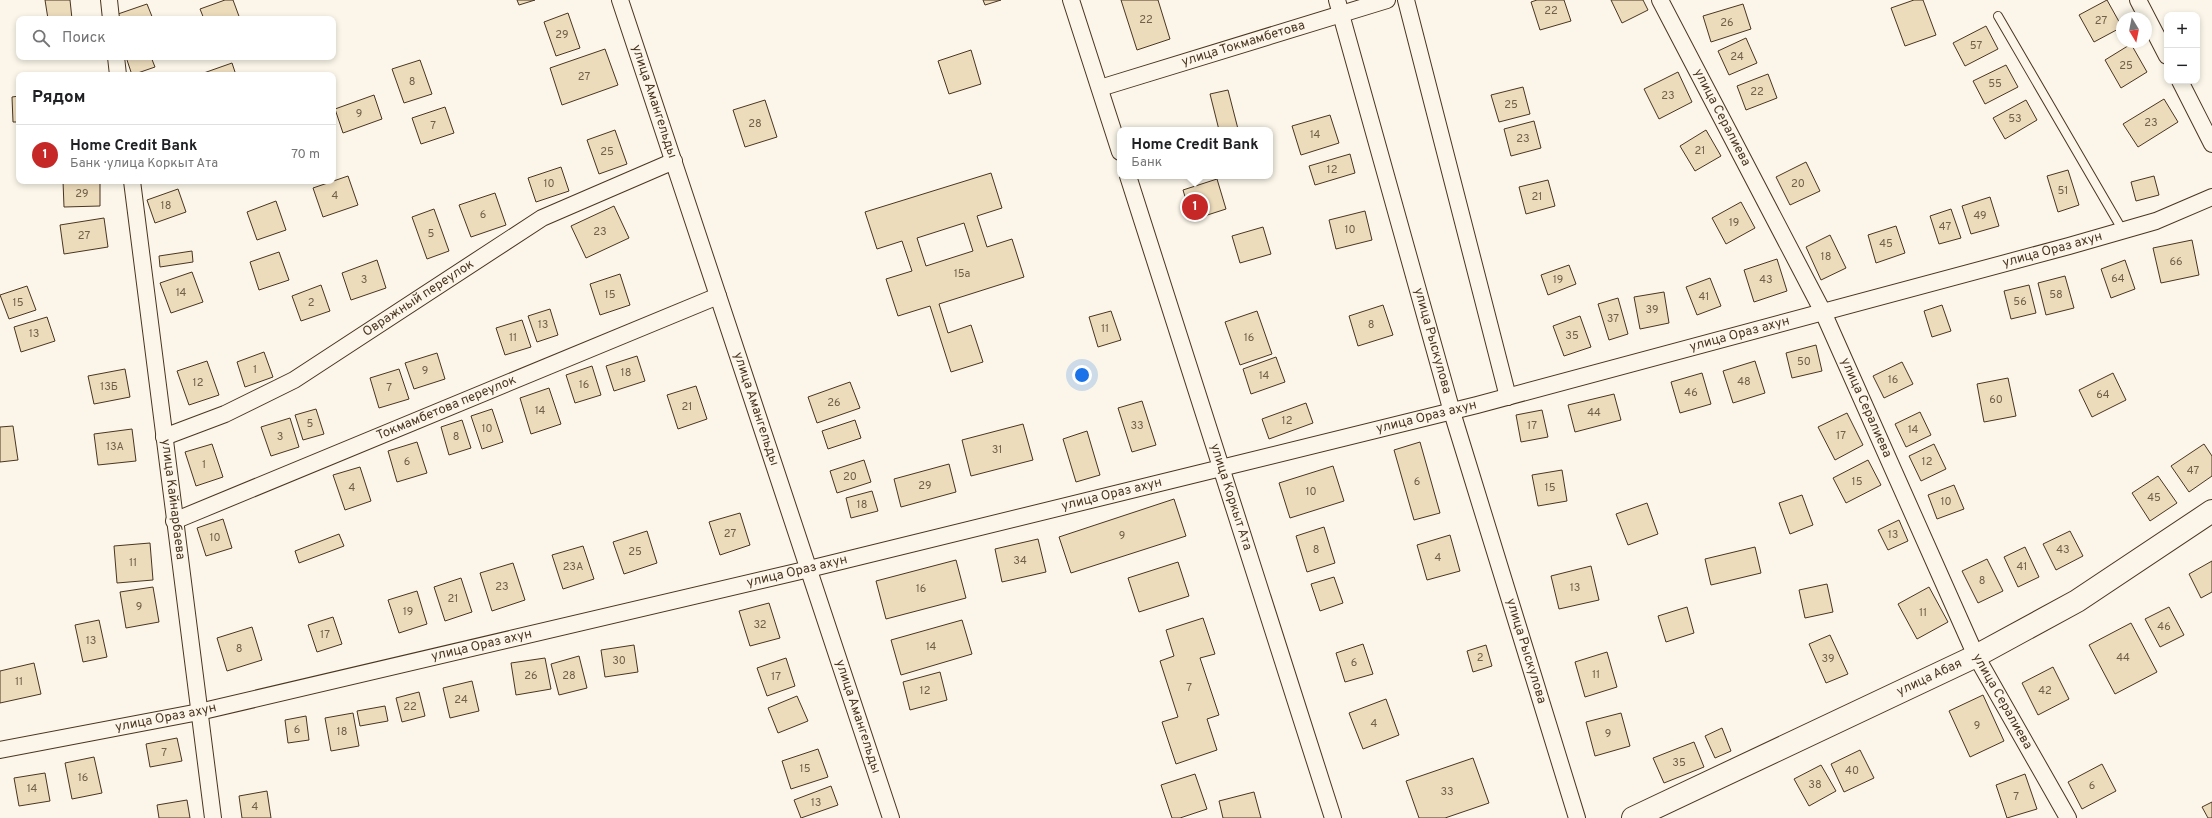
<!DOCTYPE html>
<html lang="ru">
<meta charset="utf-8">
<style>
:root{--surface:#fff;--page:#f2f2f2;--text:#202124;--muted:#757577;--line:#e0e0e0;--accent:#c62828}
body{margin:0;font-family:Overpass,sans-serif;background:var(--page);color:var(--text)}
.controls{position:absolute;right:12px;top:12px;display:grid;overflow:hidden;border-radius:8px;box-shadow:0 2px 6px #0003}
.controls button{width:36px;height:36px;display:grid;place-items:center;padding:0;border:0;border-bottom:1px solid var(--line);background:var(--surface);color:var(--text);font:20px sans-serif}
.compass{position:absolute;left:2116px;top:12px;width:36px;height:36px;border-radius:50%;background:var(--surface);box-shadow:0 2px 6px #0003;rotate:170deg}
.you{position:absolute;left:1082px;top:375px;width:14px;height:14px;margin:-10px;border:3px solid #fff;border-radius:50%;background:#1a73e8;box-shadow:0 0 0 6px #1a73e833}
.badge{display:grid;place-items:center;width:26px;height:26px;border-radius:50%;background:var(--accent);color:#fff;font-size:13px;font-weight:700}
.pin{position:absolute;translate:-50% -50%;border:2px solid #fff;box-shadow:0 1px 4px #0006}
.popup{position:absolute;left:1117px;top:127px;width:156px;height:52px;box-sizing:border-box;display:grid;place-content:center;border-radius:8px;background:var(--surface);filter:drop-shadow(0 1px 3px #0005);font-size:13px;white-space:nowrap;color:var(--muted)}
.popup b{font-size:15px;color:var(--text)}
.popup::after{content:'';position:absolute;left:50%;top:100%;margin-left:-8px;border:8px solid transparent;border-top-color:var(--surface)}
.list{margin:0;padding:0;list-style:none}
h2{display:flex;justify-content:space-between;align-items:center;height:52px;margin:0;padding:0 16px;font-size:17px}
h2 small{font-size:13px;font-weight:400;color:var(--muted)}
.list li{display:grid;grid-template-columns:26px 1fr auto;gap:12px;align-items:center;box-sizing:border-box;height:60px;padding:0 16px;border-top:1px solid var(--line)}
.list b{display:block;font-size:15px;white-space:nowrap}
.list p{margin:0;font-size:13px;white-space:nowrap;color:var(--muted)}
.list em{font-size:13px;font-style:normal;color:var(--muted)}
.icon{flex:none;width:22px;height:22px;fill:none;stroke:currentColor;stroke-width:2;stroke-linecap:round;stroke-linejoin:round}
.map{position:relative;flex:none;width:2212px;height:818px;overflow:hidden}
.search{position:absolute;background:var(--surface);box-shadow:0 2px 6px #0003;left:16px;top:16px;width:320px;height:44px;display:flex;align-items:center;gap:10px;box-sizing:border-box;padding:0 14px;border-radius:8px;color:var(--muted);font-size:15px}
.panel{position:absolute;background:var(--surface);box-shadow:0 2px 6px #0003;left:16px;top:72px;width:320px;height:112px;border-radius:8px}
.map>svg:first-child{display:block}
.building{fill:#ecdcbc;stroke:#4a3520;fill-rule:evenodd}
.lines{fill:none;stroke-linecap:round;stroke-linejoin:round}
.lane-casing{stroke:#4a3520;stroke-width:10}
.street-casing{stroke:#4a3520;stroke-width:18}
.secondary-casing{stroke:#4a3520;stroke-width:24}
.lane{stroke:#fbf6e9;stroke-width:8}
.street{stroke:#fbf6e9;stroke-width:16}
.secondary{stroke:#fbf6e9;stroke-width:22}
.labels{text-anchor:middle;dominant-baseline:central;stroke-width:3;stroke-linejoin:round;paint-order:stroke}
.number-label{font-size:11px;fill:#725f47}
.street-label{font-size:13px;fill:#4a3520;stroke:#fbf6e9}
</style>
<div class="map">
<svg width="2212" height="818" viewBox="0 0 2212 818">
<rect width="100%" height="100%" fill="#fbf6e9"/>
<path class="building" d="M45,0h25l2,19h-24z
M225,0h8l7,19h-36l-4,-10z
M517,0h18l-16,5z
M983,0h18l-16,5z
M1121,0h37l12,39 -33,11z
M1537,0h27l7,21 -31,9 -9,-28z
M1611,0h32l5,10 -26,13z
M1914,0h9l13,35 -31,11 -14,-38z
M2107,0l15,27 -28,15 -15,-27z
M147,4l6,15h-33l-2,-5z
M1743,4l8,25 -40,13 -8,-26z
M568,13l12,35 -24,8 -12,-34z
M1986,26l12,23 -33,17 -12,-23z
M1746,38l11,25 -28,12 -11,-24z
M2131,44l16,28 -26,16 -16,-28z
M605,49l13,36 -56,20 -12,-37z
M971,50l10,34 -32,10 -11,-33z
M126,57h25l4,10 -23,8z
M420,60l12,34 -28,9 -12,-34z
M232,63l4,12h-38z
M2006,65l12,22 -33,17 -12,-23z
M1678,72l14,30 -33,17 -15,-30z
M1768,74l9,24 -31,12 -9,-24z
M1523,87l7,27 -31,8 -8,-27z
M1228,90l10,39 -19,1 -9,-36z
M374,95l8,24 -39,14 -8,-24z
M19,96v26h-6l-1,-25z
M2164,99l14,23 -40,25 -15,-23z
M765,100l12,37 -32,10 -12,-37z
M2026,100l11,20 -32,19 -12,-21z
M445,107l9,26 -33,11 -9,-26z
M1330,115l9,28 -38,12 -9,-29z
M1534,121l7,27 -30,8 -7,-27z
M615,130l12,34 -28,10 -12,-34z
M1706,130l15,26 -26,15 -15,-25z
M1350,154l5,19 -40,12 -6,-19z
M1806,162l14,29 -30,14 -14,-28z
M561,167l8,24 -33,11 -8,-24z
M2068,170l11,35 -21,7 -11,-36z
M991,173l11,35 -25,8 10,31 25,-8 12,38 -85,27 9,29 23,-8 12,37 -32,10 -21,-66 -32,10 -12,-37 26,-8 -10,-30 -25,8 -12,-37zM964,223l9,28 -47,15 -9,-28z
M348,176l10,29 -35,12 -10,-29z
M2154,176l5,19 -23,6 -5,-19z
M1217,179l9,30 -34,11 -9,-30z
M1548,180l7,26 -29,8 -7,-27z
M63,181h37v25l-36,1z
M178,189l8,23 -31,11 -8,-23z
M495,193l11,32 -35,12 -12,-32z
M1990,197l9,29 -28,8 -9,-28z
M276,201l10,29 -29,10 -10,-28z
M1741,202l14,26 -29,16 -14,-26z
M614,206l15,32 -43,20 -15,-32z
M434,209l15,42 -22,8 -15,-42z
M1951,209l10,29 -22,6 -9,-28z
M1365,211l7,29 -36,9 -7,-29z
M104,218l4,29 -44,7 -4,-29z
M1896,226l9,27 -29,10 -8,-28z
M1263,227l8,27 -31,9 -8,-27z
M1830,235l16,33 -25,12 -15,-33z
M2192,240l7,35 -38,8 -8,-35z
M192,251l1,11 -33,5 -1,-11z
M279,252l10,28 -30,10 -9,-28z
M1777,259l10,32 -33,11 -10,-32z
M377,260l9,28 -35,12 -9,-27z
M2125,260l10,29 -24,9 -10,-29z
M1569,265l7,19 -28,11 -7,-20z
M192,272l11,30 -32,11 -11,-30z
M620,274l10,31 -30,10 -10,-31z
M2065,276l9,32 -28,7 -8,-32z
M1710,278l11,28 -24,9 -11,-28z
M321,285l9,26 -29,10 -9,-25z
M2029,285l7,28 -25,6 -7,-28z
M27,286l9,24 -27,9 -9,-24z
M1664,292l5,31 -29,6 -6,-32z
M1618,298l10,36 -19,6 -11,-36z
M1383,305l10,30 -35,11 -9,-30z
M1942,305l9,26 -19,6 -8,-26z
M550,309l8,26 -21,7 -9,-26z
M1111,311l10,29 -23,7 -9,-30z
M1257,311l15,43 -32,11 -15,-43z
M1580,316l11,31 -27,9 -11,-30z
M47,317l8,24 -34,11 -7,-25z
M522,320l9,27 -26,8 -9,-27z
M1816,345l6,26 -30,7 -6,-25z
M264,352l9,25 -28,10 -8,-25z
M437,353l8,26 -31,10 -9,-26z
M637,356l8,25 -31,10 -8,-25z
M1276,357l9,25 -34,12 -8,-25z
M207,361l12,34 -30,10 -12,-34z
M1755,361l10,32 -32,10 -10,-32z
M1902,362l11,22 -29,14 -11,-22z
M592,366l9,29 -26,8 -9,-28z
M125,369l5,28 -36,7 -6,-28z
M399,369l10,30 -30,9 -9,-30z
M1702,373l9,31 -31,9 -9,-31z
M2113,373l13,27 -34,17 -13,-27z
M2008,378l8,38 -32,6 -7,-38z
M850,382l10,26 -43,15 -9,-26z
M696,386l11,33 -29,10 -11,-34z
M549,388l12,36 -30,10 -11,-36z
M1614,394l7,26 -46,12 -7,-27z
M1142,401l14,44 -24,7 -14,-44z
M1306,403l7,20 -44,16 -7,-20z
M316,409l8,25 -21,6 -8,-25z
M492,409l11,33 -21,7 -11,-33z
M1542,410l6,27 -27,5 -5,-27z
M1920,412l11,23 -25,12 -11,-23z
M1847,413l16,32 -28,15 -17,-33z
M290,418l9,29 -28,9 -10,-29z
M462,420l9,28 -22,7 -8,-28z
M855,420l6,18 -33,11 -6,-18z
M1023,424l10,36 -62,16 -9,-36z
M13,426l5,34 -18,2v-35z
M132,429l4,32 -38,4 -4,-31z
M1087,431l13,44 -24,7 -13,-43z
M417,442l10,31 -30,9 -9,-31z
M1420,442l20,71 -26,7 -20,-70z
M212,444l11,33 -27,9 -11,-34z
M1934,444l12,25 -25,12 -12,-25z
M2204,444l8,12v20l-23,16 -18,-26z
M864,460l7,22 -34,11 -7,-22z
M1868,460l13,25 -35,18 -13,-25z
M949,464l7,28 -55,15 -7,-28z
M1333,466l11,35 -54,17 -11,-35z
M360,467l11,34 -26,9 -12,-35z
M1562,470l5,31 -29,5 -6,-31z
M2158,476l19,27 -27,18 -18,-28z
M1954,485l10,24 -27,10 -9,-24z
M872,491l6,20 -27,7 -5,-20z
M1802,495l11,30 -23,9 -11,-31z
M1174,499l12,37 -115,37 -12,-36z
M1647,503l11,31 -30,11 -12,-31z
M740,513l10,32 -30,10 -11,-33z
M223,519l9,29 -26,8 -9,-28z
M1899,520l9,21 -20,9 -10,-20z
M1324,527l11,36 -28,9 -11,-36z
M647,531l10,32 -33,11 -11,-32z
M2070,531l13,25 -27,14 -13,-26z
M339,534l5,12 -45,17 -4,-12z
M1450,535l10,36 -33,9 -10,-35z
M1038,539l8,33 -44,10 -7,-33z
M150,543l3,37 -36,3 -3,-37z
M583,546l11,33 -31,10 -11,-34z
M1755,547l6,26 -50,12 -6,-26z
M2025,547l14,30 -21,10 -14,-30z
M1987,559l16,32 -25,12 -16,-32z
M956,560l10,38 -80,21 -10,-38z
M2212,561v31l-11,6 -12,-24z
M1178,562l11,34 -50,16 -11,-34z
M513,563l12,37 -33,11 -12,-38z
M1591,566l8,34 -40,9 -8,-33z
M1334,577l9,26 -23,8 -9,-27z
M461,578l11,34 -27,9 -11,-34z
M1827,584l6,28 -28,6 -6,-28z
M153,587l6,35 -33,6 -6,-36z
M1929,587l19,35 -31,17 -19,-35z
M417,591l10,33 -28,9 -11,-33z
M769,603l11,35 -30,8 -11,-35z
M1687,607l7,26 -28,9 -8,-26z
M2169,607l15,28 -24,12 -15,-28z
M333,617l9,27 -25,8 -9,-27z
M1203,618l12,36 -15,4 19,57 -12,4 10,31 -41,14 -14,-42 16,-5 -18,-56 14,-5 -8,-26z
M99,620l8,37 -24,5 -8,-37z
M962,620l10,34 -71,21 -10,-35z
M2131,623l26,49 -42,22 -26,-49z
M252,627l10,33 -35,11 -10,-33z
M1830,635l18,39 -22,9 -17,-39z
M1363,644l10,30 -28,8 -9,-29z
M634,645l4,27 -33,5 -4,-27z
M1486,645l6,21 -19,6 -6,-21z
M1607,652l10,35 -32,10 -10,-35z
M579,656l8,32 -28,7 -8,-31z
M545,658l6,31 -35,6 -5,-32z
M786,658l9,28 -28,10 -10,-28z
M34,663l7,31 -41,9v-32z
M2053,667l16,32 -31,16 -16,-32z
M940,672l7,28 -37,10 -7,-28z
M472,681l7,30 -29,7 -7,-30z
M419,692l6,24 -23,6 -6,-24z
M1983,695l21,46 -34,16 -21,-46z
M797,696l11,25 -30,12 -10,-25z
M1386,699l13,36 -36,14 -14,-36z
M385,706l3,15 -28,5 -3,-15z
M353,713l6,33 -28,5 -6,-33z
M1621,713l9,33 -35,10 -9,-34z
M306,716l3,24 -21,3 -3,-23z
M1722,728l9,23 -16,7 -10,-22z
M177,738l5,23 -32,6 -4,-23z
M1694,742l10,25 -40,16 -11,-25z
M818,749l10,28 -37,12 -9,-28z
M1860,750l14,28 -30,14 -13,-28z
M94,757l8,36 -30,6 -7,-36z
M1473,758l16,45 -44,15h-26l-13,-37z
M2102,764l14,27 -34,18 -14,-27z
M1821,765l15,26 -27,15 -15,-27z
M45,773l5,28 -31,5 -5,-28z
M1195,774l12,35 -27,9h-8l-11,-33z
M2025,774l12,35 -30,9 -11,-33z
M831,786l7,19 -37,13 -7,-18z
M267,791l4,27h-29l-3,-22z
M1254,792l7,26h-38l-4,-17z
M187,800l3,18h-31l-2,-13z
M2212,802v16h-4l-6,-11z"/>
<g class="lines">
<defs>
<path id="lane" d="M1998,16l125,215"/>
<g id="street">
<path d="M109,0l2,19"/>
<path id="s1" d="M620,0l271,818"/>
<path d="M1071,0l49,152"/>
<path id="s2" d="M1337,0l115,412 125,406"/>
<path d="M1406,0l102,397"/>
<path id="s3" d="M1660,0l163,312 153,344 92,162"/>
<path d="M2138,0l29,56"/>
<path d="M116,57l2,18"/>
<path d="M2180,81l32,63"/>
<path id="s4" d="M1100,88l287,-88"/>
<path id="s5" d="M1128,176l205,642"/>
<path id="s6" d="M132,181l81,637"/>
<path id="s7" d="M164,437l61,-23 69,-34 248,-162 132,-57"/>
<path id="s8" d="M174,521l544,-225"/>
<path id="s9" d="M0,750l199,-38 610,-143 412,-101 256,-63 592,-159 87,-25 56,-24"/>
</g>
<g id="secondary">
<path id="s10" d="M1633,818l343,-162 101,-55 135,-90"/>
</g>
</defs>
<use href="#lane" class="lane-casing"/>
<use href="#street" class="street-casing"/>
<use href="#secondary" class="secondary-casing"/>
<use href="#lane" class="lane"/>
<use href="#street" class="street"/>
<use href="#secondary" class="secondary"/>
</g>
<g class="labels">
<g class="number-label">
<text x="1551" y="11">22</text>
<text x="1146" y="20">22</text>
<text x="2101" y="21">27</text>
<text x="1727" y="23">26</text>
<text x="562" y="35">29</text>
<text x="1976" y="46">57</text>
<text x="1737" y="57">24</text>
<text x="2126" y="66">25</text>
<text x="584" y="77">27</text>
<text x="412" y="82">8</text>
<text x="1995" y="84">55</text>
<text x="1757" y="92">22</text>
<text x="1668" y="96">23</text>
<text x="1511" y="105">25</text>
<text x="359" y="114">9</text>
<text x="2015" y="119">53</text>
<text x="2151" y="123">23</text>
<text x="755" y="124">28</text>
<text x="433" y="126">7</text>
<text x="1315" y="135">14</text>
<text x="1523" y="139">23</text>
<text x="1700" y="151">21</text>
<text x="607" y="152">25</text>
<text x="1332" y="170">12</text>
<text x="549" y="184">10</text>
<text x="1798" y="184">20</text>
<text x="2063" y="191">51</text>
<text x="82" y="194">29</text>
<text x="335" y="196">4</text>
<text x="1537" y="197">21</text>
<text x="166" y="206">18</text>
<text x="483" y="215">6</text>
<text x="1980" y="216">49</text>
<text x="1734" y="223">19</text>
<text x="1945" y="227">47</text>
<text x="1350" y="230">10</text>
<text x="600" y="232">23</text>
<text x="431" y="234">5</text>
<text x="84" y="236">27</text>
<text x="1886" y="244">45</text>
<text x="1826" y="257">18</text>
<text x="2176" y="262">66</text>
<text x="962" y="274">15а</text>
<text x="2118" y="279">64</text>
<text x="364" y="280">3</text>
<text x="1558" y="280">19</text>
<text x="1766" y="280">43</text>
<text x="181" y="293">14</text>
<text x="610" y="295">15</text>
<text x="2056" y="295">58</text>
<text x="1704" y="297">41</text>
<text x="2020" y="302">56</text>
<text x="18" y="303">15</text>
<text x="311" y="303">2</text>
<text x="1652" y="310">39</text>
<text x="1613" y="319">37</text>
<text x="543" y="325">13</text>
<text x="1371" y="325">8</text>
<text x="1105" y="329">11</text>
<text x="34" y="334">13</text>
<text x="1572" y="336">35</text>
<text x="513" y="338">11</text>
<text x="1249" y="338">16</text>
<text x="1804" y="362">50</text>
<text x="255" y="370">1</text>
<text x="425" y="371">9</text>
<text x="626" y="373">18</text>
<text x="1264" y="376">14</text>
<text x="1893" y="380">16</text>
<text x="1744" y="382">48</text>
<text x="198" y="383">12</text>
<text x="584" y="385">16</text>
<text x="109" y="387">13Б</text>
<text x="389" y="388">7</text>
<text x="1691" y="393">46</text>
<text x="2103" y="395">64</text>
<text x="1996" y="400">60</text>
<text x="834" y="403">26</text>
<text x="687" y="407">21</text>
<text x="540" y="411">14</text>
<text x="1594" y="413">44</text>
<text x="1287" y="421">12</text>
<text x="310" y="424">5</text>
<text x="1137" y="426">33</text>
<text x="1532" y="426">17</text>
<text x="487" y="429">10</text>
<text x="1913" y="430">14</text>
<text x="1841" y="436">17</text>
<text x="280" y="437">3</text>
<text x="456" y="437">8</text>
<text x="115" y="447">13А</text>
<text x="997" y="450">31</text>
<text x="407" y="462">6</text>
<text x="1927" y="462">12</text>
<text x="204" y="465">1</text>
<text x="2193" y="471">47</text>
<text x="850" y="477">20</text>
<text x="1417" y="482">6</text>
<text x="1857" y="482">15</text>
<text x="925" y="486">29</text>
<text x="352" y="488">4</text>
<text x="1550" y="488">15</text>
<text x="1311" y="492">10</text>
<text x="2154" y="498">45</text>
<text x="1946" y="502">10</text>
<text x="862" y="505">18</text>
<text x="730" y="534">27</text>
<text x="1893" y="535">13</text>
<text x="1122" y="536">9</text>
<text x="215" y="538">10</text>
<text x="1316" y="550">8</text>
<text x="2063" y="550">43</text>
<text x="635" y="552">25</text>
<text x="1438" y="558">4</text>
<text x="1020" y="561">34</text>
<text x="133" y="563">11</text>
<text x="573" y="567">23А</text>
<text x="2022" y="567">41</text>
<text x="1982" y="581">8</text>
<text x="502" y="587">23</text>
<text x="1575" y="588">13</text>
<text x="921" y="589">16</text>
<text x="453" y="599">21</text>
<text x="139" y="607">9</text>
<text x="408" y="612">19</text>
<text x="1923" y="613">11</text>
<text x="760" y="625">32</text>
<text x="2164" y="627">46</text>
<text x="325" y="635">17</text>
<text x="91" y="641">13</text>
<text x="931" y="647">14</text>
<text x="239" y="649">8</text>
<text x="1480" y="658">2</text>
<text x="2123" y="658">44</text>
<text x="1828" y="659">39</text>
<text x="619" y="661">30</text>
<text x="1354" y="663">6</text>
<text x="1596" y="675">11</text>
<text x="531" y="676">26</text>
<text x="569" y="676">28</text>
<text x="776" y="677">17</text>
<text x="19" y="682">11</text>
<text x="1189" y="688">7</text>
<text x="925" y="691">12</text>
<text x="2045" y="691">42</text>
<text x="461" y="700">24</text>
<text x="410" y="707">22</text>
<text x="1374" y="724">4</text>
<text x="1977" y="726">9</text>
<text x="297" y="730">6</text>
<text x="342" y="732">18</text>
<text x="1608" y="734">9</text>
<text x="164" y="753">7</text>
<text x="1679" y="763">35</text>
<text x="805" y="769">15</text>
<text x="1852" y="771">40</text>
<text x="83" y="778">16</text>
<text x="1815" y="785">38</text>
<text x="2092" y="786">6</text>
<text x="32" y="789">14</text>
<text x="1447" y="792">33</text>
<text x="2016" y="797">7</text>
<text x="816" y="803">13</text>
<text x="255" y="807">4</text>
</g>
<g class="street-label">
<text stroke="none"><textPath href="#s4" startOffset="150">улица Токмамбетова</textPath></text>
<text stroke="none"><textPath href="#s1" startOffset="107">улица Амангельды</textPath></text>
<text stroke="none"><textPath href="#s3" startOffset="133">улица Сералиева</textPath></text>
<text stroke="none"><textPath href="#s9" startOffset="2113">улица Ораз ахун</textPath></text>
<text stroke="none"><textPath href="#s7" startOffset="291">Овражный переулок</textPath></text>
<text stroke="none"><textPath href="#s9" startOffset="1789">улица Ораз ахун</textPath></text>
<text stroke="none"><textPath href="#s2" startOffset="354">улица Рыскулова</textPath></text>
<text stroke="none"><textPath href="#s8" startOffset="295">Токмамбетова переулок</textPath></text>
<text stroke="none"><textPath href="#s3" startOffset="457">улица Сералиева</textPath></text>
<text stroke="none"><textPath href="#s1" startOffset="431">улица Амангельды</textPath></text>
<text stroke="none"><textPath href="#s9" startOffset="1465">улица Ораз ахун</textPath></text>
<text stroke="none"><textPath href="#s9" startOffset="1141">улица Ораз ахун</textPath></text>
<text stroke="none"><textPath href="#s5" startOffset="337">улица Коркыт Ата</textPath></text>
<text stroke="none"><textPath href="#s6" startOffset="321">улица Кайнарбаева</textPath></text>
<text stroke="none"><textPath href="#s9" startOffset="817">улица Ораз ахун</textPath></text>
<text stroke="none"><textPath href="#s9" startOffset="493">улица Ораз ахун</textPath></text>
<text stroke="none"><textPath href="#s2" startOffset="678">улица Рыскулова</textPath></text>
<text stroke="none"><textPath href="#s10" startOffset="328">улица Абая</textPath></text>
<text stroke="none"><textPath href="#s3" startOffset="781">улица Сералиева</textPath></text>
<text stroke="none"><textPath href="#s1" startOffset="755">улица Амангельды</textPath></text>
<text stroke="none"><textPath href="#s9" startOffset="169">улица Ораз ахун</textPath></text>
</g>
</g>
</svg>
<div class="controls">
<button>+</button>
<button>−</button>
</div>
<svg class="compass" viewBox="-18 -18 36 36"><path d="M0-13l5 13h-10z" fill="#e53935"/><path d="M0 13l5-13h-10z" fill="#757577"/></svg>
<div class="you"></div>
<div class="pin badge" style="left:1195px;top:207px">1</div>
<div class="popup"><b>Home Credit Bank</b>Банк</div>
<div class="search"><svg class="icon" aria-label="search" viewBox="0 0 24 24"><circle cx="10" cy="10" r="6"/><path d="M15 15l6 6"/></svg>Поиск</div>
<section class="panel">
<h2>Рядом<small></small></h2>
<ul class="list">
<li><span class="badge">1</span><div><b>Home Credit Bank</b><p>Банк · улица Коркыт Ата</p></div><em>70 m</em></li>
</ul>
</section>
</div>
